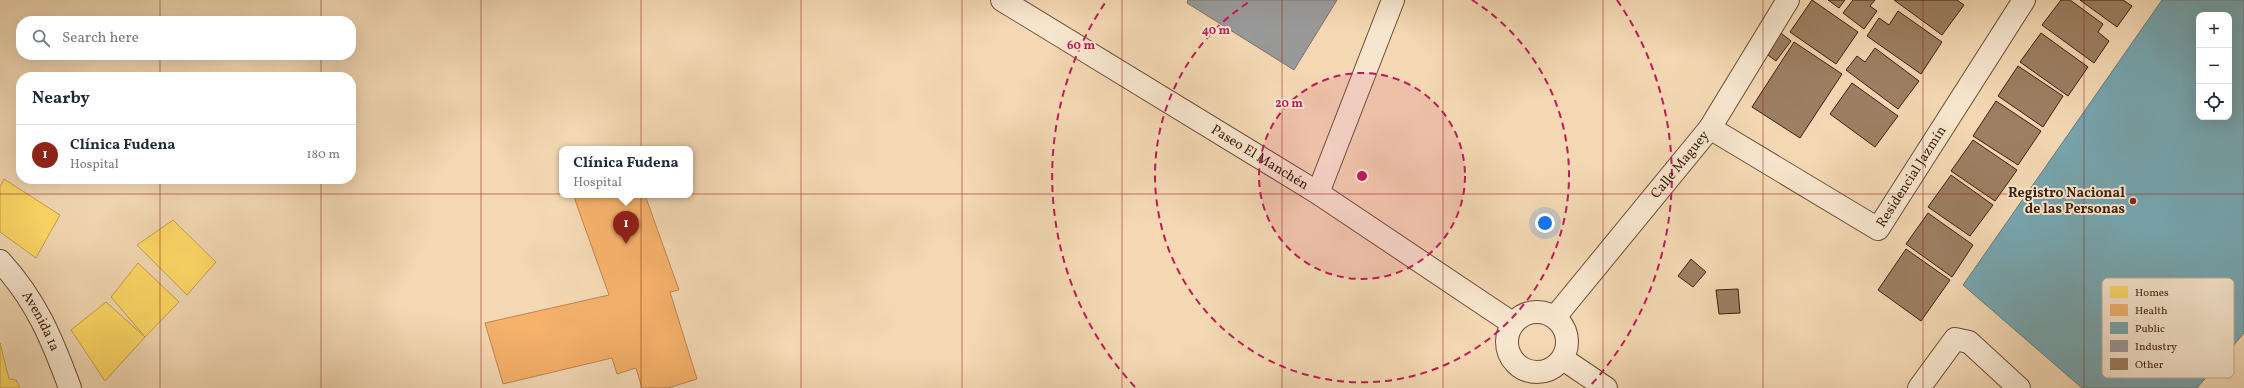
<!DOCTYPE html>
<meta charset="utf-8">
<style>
:root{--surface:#fff;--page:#f6f6f7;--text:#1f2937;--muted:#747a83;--line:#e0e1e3;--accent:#8f2418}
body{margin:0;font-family:Vollkorn,serif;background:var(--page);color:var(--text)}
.controls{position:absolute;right:12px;top:12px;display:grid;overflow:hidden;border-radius:8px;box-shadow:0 4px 16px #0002}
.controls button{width:36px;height:36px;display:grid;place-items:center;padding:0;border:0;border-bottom:1px solid var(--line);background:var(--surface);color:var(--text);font:20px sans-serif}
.you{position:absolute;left:1545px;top:223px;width:14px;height:14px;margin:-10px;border:3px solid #fff;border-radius:50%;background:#1a73e8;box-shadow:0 0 0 6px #1a73e833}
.badge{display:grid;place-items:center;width:26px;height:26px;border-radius:50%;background:var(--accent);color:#fff;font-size:13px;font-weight:700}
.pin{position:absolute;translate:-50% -33px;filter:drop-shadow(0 1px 2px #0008)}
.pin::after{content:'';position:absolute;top:21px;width:14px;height:12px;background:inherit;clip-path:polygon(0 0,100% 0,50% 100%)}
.popup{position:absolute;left:559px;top:146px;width:134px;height:52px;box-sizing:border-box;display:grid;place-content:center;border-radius:8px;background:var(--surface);filter:drop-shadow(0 1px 3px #0005);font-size:13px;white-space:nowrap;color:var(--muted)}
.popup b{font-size:15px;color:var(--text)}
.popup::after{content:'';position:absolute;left:50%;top:100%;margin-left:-8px;border:8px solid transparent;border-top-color:var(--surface)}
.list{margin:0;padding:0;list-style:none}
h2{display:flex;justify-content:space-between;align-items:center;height:52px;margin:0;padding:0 16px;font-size:17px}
h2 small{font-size:13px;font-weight:400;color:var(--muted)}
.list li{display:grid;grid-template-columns:26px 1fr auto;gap:12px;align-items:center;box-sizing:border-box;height:60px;padding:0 16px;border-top:1px solid var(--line)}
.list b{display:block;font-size:15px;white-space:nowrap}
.list p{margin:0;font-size:13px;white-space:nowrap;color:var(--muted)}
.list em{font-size:13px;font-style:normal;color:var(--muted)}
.icon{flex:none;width:22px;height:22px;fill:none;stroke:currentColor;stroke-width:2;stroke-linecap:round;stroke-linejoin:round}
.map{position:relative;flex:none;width:2244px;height:388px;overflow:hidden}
.search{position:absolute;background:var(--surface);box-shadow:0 4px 16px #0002;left:16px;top:16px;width:340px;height:44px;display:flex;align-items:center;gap:10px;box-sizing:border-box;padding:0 14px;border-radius:16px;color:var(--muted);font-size:15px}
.panel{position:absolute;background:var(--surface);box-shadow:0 4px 16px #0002;left:16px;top:72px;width:340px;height:112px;border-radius:16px}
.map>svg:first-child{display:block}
.homes{fill:#ffd966;stroke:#c6a14b}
.health{fill:#f6b26b;stroke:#bf864e}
.public{fill:#76a5af;stroke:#667d7e;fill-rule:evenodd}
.industry{fill:#999;stroke:#7e746f}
.building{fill:#9d7f63;stroke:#401f0c}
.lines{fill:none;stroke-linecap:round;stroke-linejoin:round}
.minor-casing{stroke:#6d4d36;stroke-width:24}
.minor{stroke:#f7e6ce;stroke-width:22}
.grid{fill:none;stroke:#8f2418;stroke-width:1;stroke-opacity:0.55}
.ring{fill:none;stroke:#c2185b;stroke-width:2;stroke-dasharray:7 5}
.poi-dot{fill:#8f2418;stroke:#f7e6ce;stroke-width:1.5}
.labels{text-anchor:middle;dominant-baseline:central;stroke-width:4;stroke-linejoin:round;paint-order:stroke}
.street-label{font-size:14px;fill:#401f0c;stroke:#f7e6ce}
.poi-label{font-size:14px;font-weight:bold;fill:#401f0c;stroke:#f7e6ce;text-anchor:end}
.key{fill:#f7e6ce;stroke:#c0aa94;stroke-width:1}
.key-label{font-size:11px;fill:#401f0c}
.centre{fill:#c2185b;stroke:#f7e6ce;stroke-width:2}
.ring-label{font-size:12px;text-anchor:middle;font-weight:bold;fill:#c2185b;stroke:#f7e6ce;stroke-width:4;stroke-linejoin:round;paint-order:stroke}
</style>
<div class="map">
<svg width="2244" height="388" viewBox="0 0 2244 388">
<rect width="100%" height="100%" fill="#f3d8b3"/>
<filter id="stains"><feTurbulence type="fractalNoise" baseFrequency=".005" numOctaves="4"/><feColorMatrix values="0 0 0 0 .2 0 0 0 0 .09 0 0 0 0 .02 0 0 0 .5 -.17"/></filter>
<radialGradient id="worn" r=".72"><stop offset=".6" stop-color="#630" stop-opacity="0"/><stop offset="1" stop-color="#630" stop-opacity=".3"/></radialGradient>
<path class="homes" d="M4,179l56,36 -24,43 -36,-26v-45z
M173,220l43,42 -29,33 -50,-50z
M138,263l41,39 -34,35 -34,-40z
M106,302l39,35 -40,44 -34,-51z
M0,343l9,36 7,1 4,8h-20z"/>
<path class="health" d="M582,195h63l34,95 -9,2 27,87 -29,9h-26l-6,-20 -19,6 -5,-16 -109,26 -18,-61 124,-28 -35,-98z"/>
<path class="public" d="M2162,0h82v333l-47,55h-115l-119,-103zM2199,15h30v102h-30z"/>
<path class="industry" d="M1188,0h149l-43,70 -107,-67z"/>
<path class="building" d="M1812,0l46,32 -22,32 -46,-32z
M1828,0h17l-6,8z
M1853,0h22l-5,6 7,5 -13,18 -21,-16z
M1894,0h63l7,5 -22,30z
M2061,0h9l33,24 -5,8 11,9 -15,22 -52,-38z
M2080,0h43l9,6 -15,21z
M1898,11l44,31 -21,32 -54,-38 12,-18 10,7z
M1777,30l14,11 -15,20 -15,-11z
M2041,33l47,34 -20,29 -48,-34z
M1794,42l48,32 -42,64 -48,-31z
M1875,48l44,33 -21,28 -52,-39 11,-14 8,6z
M2018,66l45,30 -20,31 -45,-31z
M1852,83l46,33 -23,31 -45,-33z
M1996,101l45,30 -23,34 -45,-29z
M1973,140l44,30 -22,31 -44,-30z
M1951,175l42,30 -23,31 -42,-29z
M1928,213l45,32 -21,32 -46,-33z
M1906,249l44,31 -29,41 -43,-31z
M1691,259l15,13 -13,15 -15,-11z
M1738,289l2,24 -21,1 -3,-24z"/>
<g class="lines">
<defs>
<g id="minor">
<path id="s1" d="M1002,0l316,193 194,130"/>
<path id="s2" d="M1710,128l168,101 146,-229"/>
<path d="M1318,193l75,-193"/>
<path id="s3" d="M0,261c36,39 52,78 70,127"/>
<circle cx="1537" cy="342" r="30"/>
<path id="s4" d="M1555,317l155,-189 78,-128"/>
<path d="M1563,359l43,29"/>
<path d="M1919,388l36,-49 14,3 50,46"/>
</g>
</defs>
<use href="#minor" class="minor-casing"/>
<use href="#minor" class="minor"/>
</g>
<path class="grid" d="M160,0v21M321,0v21M481,0v388M641,0v388M801,0v388M962,0v388M1122,0v388M1282,0v388M1443,0v388M1603,0v388M1763,0v388M1923,0v388M2084,0v388M160,55v22M321,55v22M160,179v209M321,179v209M0,194h2244"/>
<circle cx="1362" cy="176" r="103" fill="#c2185b" fill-opacity=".12"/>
<g class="ring">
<circle cx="1362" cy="176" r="103"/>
<path d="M1472 0A207 207 0 1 1 1252 0"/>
<path d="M1135 387A310 310 0 0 1 1107 0M1617 0A310 310 0 0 1 1589 387"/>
</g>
<circle class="poi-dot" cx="2133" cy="201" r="4"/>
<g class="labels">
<g class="street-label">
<text stroke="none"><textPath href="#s1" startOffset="302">Paseo El Manchén</textPath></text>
<text stroke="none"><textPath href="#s4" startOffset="197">Calle Maguey</textPath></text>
<text stroke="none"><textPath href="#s2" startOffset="258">Residencial Jazmín</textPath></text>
<text stroke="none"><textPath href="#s3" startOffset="73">Avenida 1a</textPath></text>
</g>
<g class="poi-label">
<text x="2125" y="193">Registro Nacional<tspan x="2125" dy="16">de las Personas</tspan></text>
</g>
</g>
<rect x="2102" y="278" width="132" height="100" rx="6" class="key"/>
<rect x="2110" y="286" width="18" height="12" fill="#ffd966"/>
<rect x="2110" y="304" width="18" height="12" fill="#f6b26b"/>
<rect x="2110" y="322" width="18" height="12" fill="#76a5af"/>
<rect x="2110" y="340" width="18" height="12" fill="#999"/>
<rect x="2110" y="358" width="18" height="12" fill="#9d7f63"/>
<g class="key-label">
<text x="2135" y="296">Homes</text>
<text x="2135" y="314">Health</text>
<text x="2135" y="332">Public</text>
<text x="2135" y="350">Industry</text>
<text x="2135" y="368">Other</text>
</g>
<circle cx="1362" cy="176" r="6" class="centre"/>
<g class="ring-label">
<text x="1216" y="34">40 m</text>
<text x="1081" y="49">60 m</text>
<text x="1289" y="107">20 m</text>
</g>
<rect width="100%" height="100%" filter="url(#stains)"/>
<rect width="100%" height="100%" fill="url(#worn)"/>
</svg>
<div class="controls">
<button>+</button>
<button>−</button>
<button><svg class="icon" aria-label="locate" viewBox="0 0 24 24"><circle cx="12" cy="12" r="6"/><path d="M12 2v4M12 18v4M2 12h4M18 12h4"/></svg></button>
</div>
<div class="you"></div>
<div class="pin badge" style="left:626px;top:244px">1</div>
<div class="popup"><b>Clínica Fudena</b>Hospital</div>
<div class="search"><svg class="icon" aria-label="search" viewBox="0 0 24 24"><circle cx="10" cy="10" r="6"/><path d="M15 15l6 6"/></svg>Search here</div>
<section class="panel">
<h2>Nearby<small></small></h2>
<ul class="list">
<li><span class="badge">1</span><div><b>Clínica Fudena</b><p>Hospital</p></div><em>180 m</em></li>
</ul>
</section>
</div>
